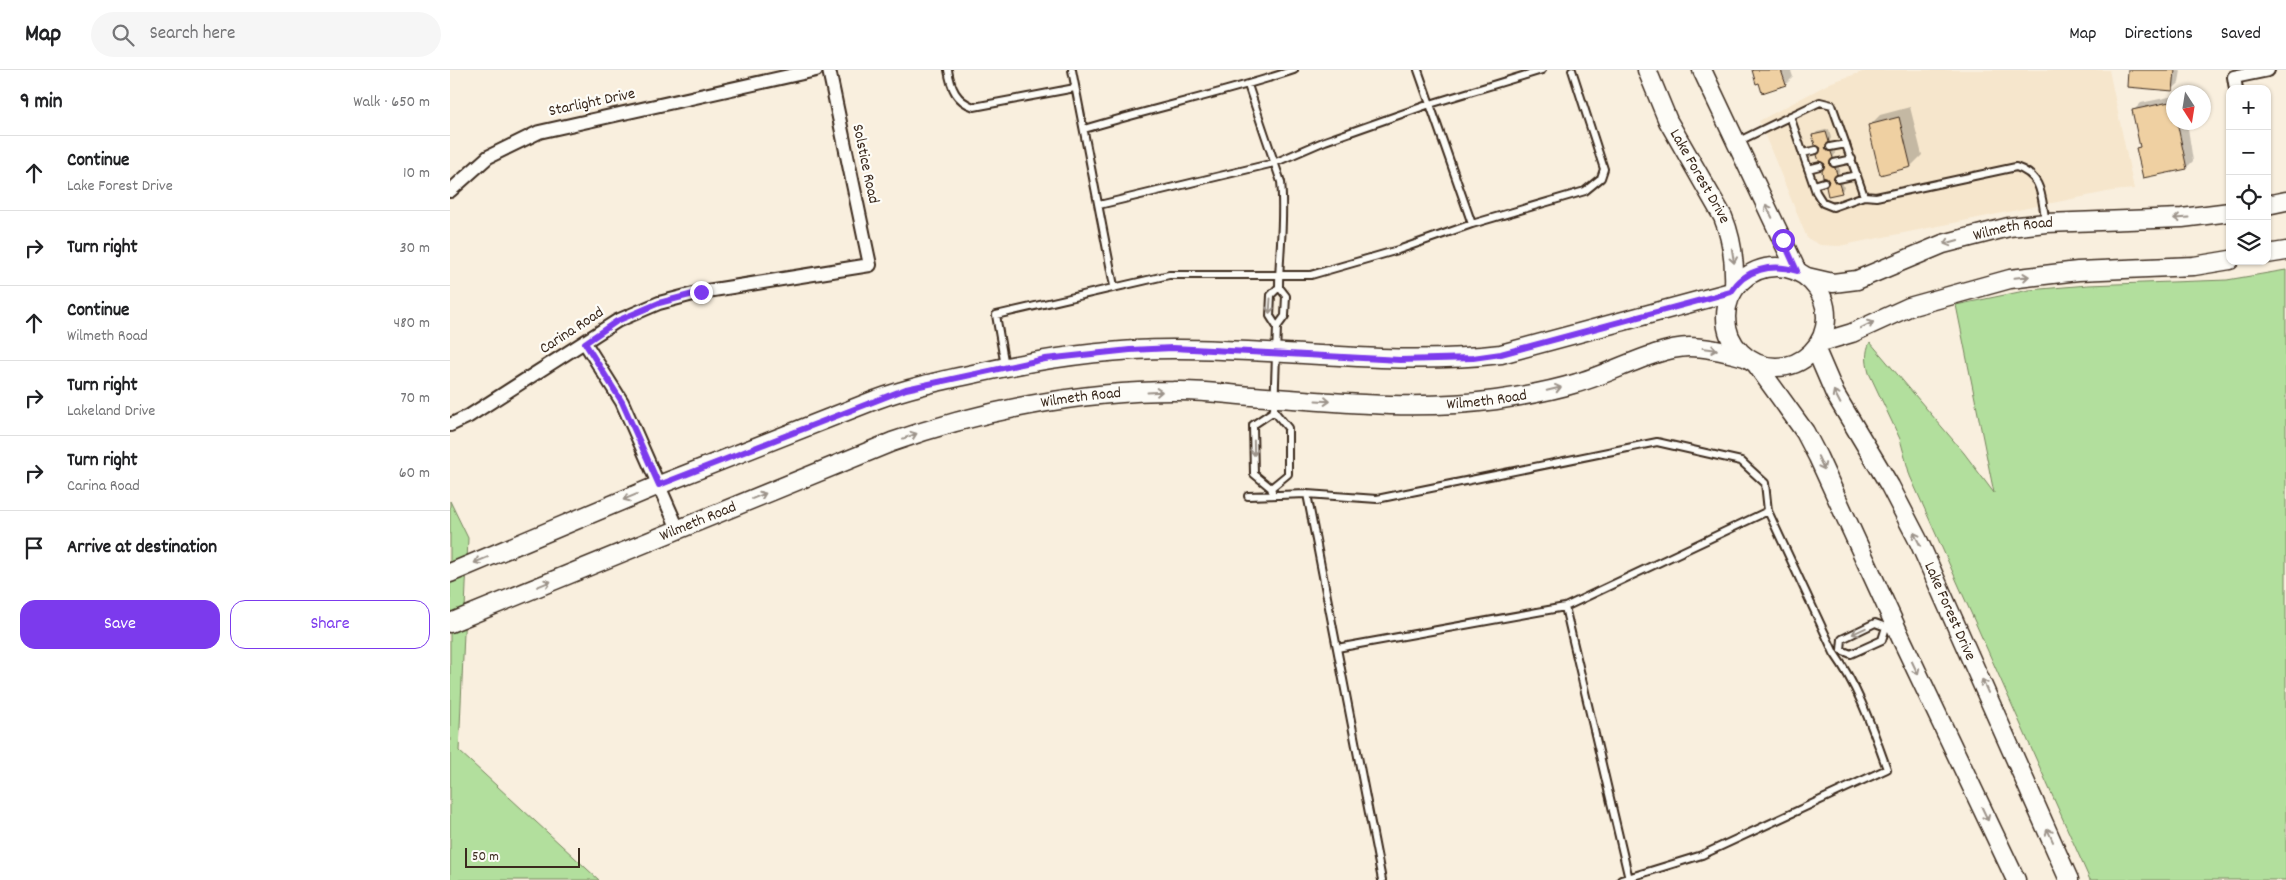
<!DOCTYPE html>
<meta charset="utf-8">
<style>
:root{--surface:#fff;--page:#f6f6f6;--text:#202124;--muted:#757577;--line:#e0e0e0;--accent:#7c3aed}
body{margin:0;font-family:Dekko,sans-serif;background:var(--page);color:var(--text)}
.controls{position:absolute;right:15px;top:15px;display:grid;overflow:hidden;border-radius:10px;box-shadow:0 1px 4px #0004}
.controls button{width:45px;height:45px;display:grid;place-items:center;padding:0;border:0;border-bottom:1px solid var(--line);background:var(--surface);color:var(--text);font:25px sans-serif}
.compass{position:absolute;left:1716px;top:15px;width:45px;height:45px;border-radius:50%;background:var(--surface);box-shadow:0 1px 4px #0004;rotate:168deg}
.scale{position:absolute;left:15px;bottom:12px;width:115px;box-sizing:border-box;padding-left:5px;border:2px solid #3b2a1e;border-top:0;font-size:14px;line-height:18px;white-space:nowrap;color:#3b2a1e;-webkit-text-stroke:4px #fdfcf7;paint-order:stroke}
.stop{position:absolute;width:15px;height:15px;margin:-11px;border:4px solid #7c3aed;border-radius:50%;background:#fff}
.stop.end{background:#7c3aed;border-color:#fff;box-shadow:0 1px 5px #0008}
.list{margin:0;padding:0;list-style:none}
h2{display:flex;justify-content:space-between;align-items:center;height:65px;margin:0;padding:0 20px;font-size:21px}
h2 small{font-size:16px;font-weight:400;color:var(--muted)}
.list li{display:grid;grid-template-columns:32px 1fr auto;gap:15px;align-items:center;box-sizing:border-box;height:75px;padding:0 20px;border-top:1px solid var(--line)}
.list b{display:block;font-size:19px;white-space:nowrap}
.list p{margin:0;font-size:16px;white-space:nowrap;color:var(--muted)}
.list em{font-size:16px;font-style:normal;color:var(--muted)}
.actions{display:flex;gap:10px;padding:15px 20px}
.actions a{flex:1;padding:11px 0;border:1px solid var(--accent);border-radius:15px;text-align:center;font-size:18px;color:var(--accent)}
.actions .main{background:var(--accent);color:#fff}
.icon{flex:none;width:28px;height:28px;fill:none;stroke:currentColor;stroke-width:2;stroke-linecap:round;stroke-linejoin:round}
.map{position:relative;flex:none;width:1836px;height:810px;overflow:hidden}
header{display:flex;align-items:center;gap:30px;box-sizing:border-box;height:70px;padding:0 25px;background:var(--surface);border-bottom:1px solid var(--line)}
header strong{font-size:24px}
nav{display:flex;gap:28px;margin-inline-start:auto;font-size:18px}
.search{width:350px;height:45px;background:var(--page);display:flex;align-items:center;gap:12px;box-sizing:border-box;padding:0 18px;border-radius:28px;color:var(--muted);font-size:19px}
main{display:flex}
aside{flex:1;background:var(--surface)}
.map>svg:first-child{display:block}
.built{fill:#f6e6cc}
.green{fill:#b2df9d;stroke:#76845e}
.shadow{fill:#0003}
.building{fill:#efd0a2;stroke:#3b2a1e}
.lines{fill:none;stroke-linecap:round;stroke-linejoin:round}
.lane-casing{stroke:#3b2a1e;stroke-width:10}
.street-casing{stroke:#3b2a1e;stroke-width:16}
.secondary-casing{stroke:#3b2a1e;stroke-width:21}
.lane{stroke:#fdfcf7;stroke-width:6}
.street{stroke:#fdfcf7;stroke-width:12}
.secondary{stroke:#fdfcf7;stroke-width:18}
.oneway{stroke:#9c938a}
.route{stroke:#7c3aed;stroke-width:6}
.labels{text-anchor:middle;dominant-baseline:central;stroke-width:4.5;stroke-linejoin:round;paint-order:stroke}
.street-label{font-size:16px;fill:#3b2a1e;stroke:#fdfcf7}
</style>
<header>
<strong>Map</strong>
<div class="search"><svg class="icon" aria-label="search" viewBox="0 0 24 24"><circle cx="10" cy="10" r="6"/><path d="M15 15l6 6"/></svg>Search here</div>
<nav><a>Map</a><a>Directions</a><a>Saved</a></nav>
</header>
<main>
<aside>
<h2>9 min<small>Walk · 650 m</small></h2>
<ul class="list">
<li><svg class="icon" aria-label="ahead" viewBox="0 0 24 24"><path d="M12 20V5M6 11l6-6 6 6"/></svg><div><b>Continue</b><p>Lake Forest Drive</p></div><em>10 m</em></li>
<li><svg class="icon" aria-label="right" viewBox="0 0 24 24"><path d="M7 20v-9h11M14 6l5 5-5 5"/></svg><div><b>Turn right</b></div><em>30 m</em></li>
<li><svg class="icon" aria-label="ahead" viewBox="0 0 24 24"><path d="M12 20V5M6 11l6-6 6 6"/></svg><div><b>Continue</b><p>Wilmeth Road</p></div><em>480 m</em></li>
<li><svg class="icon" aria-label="right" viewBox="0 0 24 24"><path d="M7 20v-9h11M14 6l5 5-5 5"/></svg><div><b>Turn right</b><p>Lakeland Drive</p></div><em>70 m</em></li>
<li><svg class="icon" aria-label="right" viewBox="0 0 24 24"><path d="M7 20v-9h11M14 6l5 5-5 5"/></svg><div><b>Turn right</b><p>Carina Road</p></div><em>60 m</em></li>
<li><svg class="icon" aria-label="arrive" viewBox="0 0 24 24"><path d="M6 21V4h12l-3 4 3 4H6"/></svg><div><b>Arrive at destination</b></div></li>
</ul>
<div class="actions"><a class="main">Save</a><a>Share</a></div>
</aside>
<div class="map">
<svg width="1836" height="810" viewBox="0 0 1836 810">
<rect width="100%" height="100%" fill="#f9efde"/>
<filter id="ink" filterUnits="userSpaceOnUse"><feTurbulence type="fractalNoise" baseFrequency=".02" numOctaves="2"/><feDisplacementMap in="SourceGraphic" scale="10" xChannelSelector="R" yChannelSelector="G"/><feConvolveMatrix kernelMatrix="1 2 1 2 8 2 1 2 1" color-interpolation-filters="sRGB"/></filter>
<g filter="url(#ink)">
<path class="built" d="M1418,0h241l25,119 -22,2 -273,55 -19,-1 -13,-7 -48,-117 73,-39z"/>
<path class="green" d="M1836,200v610h-196l-180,-404 -10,-37 -31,-66c-3,-11 -4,-21 1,-31l94,111 30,40 -38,-188 73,-15 59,-5 139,-5z
M0,431l18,37 -9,213 140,129h-149z"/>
<path class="shadow" d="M1303,0h40l-2,1 2,6 -7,7z
M1680,0h51l-2,13 -7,7z
M1724,26v26h13l6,39 -7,7 -48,-20 3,-3 -7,-35 7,-7z
M1460,37l12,48 -11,11 -30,7 -12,-47 11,-11z
M1379,59l2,9 -3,7 6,4 1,5 -3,7 6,4 2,5 -4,7 6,4 2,7 -3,4 -10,-11 -9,-33 -8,-12 3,-4z"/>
<path class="building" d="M1302,0h29l5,15 -24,8 -3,-10 -3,1z
M1678,0h47l-2,21 -46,-4z
M1724,31v21h3l10,47 -44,9 -7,-30 4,-1 -8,-37z
M1449,47l12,50 -31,8 -12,-50z
M1376,62l3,10 -4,6 6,4 2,6 -4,7 6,3 2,6 -4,6 6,4 3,9 -14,3 -2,-9 3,-6 -6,-4 -1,-6 3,-7 -6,-3 -2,-6 4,-7 -6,-3 -3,-10z"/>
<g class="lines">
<defs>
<path id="lane" d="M498,0c3,18 8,31 26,37l101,-19
M622,0l42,216
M968,0l54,154
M798,15l33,97c4,36 -2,70 -2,105l7,9 -1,20 -8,11 -3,84 14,17v46l-17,14
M1340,46l26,76 7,11 10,4 31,-11
M634,59c69,-21 141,-36 210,-59
M1287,72l83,-40 12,3 32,91 12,1 140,-30c28,9 25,31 30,56
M1380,77l16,-3
M1353,83l13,-3
M1384,93l18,-4
M1358,99l12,-3
M1388,109l19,-4
M1364,115l10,-3
M649,135l175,-42 51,-22 105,-37 112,-34
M827,257l-7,-11 1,-21 8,-8
M555,296l-9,-51 173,-40h142l87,-25 74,-26 113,-33 16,-13 3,-9 -32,-99
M822,421l-1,-3 -17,-14 -1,-49 21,-14
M857,424l75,386
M798,426l59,-2 70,5 280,-57 84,19 24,22 3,28 66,142c25,35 38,75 53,116l-185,86 -81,25
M1115,537l64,272
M887,578l228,-41 203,-96
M1391,580l10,4 31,-14 4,-13 7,-3
M1391,580l1,-11 33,-16 11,4"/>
<path id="street" d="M1786,19l-2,-12 34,-7
M0,121l38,-34 51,-25 277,-62
M135,273l37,59 56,127
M0,355l19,-9 148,-95 42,-18 42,-11 169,-27 -41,-195"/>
<g id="secondary">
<path id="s1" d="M1197,0l21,51 55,96c9,22 12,46 11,70"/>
<path d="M1252,0l95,201"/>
<path d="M1817,135l19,-4"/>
<path d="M1817,184l19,-3"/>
<circle cx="1326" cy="247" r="50"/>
<path id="s2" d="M1357,207l26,6 24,-3 86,-36 66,-17 37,-4 136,-5 48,-6"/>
<path d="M1372,272l30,-9 57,-26 101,-28 68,-8 116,-5 36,-6"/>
<path id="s3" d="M1366,280l19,44 55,92 29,56 150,338"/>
<path d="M1306,294l49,68 13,25 83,181 115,242"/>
<path d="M0,503l209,-88 216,-85c32,-12 65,-19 98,-26 66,-15 132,-25 199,-25 110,-1 219,18 329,5l230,-62"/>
<path id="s4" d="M0,553l442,-181c87,-31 189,-51 282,-51 26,-1 52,3 78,5 81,6 164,15 244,4 27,-4 55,-9 81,-17 32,-9 82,-36 112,-36 19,0 38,5 56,10"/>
</g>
</defs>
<use href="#lane" class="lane-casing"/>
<use href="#street" class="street-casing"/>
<use href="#secondary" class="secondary-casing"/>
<use href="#lane" class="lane"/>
<use href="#street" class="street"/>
<use href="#secondary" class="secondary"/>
</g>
<defs><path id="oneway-shaft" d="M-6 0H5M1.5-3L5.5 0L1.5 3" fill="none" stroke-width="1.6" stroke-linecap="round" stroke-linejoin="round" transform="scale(1.25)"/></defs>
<g class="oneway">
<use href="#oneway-shaft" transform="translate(1319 141) rotate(-116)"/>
<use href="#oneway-shaft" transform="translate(1731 148) rotate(176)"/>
<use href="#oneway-shaft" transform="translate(1501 172) rotate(164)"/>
<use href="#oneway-shaft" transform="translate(1283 186) rotate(81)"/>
<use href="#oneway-shaft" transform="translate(1572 207) rotate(-6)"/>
<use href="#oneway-shaft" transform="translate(820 236) rotate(94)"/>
<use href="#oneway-shaft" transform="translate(1417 255) rotate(-26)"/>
<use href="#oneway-shaft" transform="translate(1260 279) rotate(7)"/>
<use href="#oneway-shaft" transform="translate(1104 319) rotate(-13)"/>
<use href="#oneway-shaft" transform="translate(705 322) rotate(-3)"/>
<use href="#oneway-shaft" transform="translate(1387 327) rotate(-117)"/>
<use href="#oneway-shaft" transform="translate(873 331) rotate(3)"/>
<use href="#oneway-shaft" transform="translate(460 366) rotate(-20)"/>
<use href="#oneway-shaft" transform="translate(804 378) rotate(89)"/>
<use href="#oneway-shaft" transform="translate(1371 393) rotate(65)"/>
<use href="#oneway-shaft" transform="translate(309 426) rotate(-22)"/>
<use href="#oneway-shaft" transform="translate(180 427) rotate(157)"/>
<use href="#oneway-shaft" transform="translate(1467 469) rotate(-117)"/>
<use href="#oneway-shaft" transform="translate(31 490) rotate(157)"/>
<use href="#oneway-shaft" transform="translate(94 514) rotate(-22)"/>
<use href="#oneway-shaft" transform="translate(1409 561) rotate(155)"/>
<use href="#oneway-shaft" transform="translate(1465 598) rotate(65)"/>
<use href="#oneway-shaft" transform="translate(1535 616) rotate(-114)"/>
<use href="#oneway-shaft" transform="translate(1535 744) rotate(65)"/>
<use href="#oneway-shaft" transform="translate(1600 765) rotate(-114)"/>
</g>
</g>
<g class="lines" filter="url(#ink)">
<path class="route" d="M251,222l-42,11 -42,18 -32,22 37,59 37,83 247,-96 139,-30 85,-9 43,-2 227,12 73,-2 28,-4 230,-62c14,-23 41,-29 66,-21l-14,-31"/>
</g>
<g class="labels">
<g class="street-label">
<text transform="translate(142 33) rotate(-12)">Starlight Drive</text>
<text transform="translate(415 94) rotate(78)">Solstice Road</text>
<text stroke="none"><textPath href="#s1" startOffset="119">Lake Forest Drive</textPath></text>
<text stroke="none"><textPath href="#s2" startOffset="216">Wilmeth Road</textPath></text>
<text transform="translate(122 261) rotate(-33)">Carina Road</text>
<text stroke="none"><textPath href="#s4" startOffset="672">Wilmeth Road</textPath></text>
<text stroke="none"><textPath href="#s4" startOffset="1079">Wilmeth Road</textPath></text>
<text stroke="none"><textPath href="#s4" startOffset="268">Wilmeth Road</textPath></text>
<text stroke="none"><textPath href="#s3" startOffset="294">Lake Forest Drive</textPath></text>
</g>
</g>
</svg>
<div class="controls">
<button>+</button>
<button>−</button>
<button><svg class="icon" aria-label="locate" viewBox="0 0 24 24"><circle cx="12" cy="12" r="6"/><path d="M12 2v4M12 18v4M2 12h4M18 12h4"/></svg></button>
<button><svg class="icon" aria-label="layers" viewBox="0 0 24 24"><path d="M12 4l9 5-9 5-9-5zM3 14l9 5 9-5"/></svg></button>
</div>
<svg class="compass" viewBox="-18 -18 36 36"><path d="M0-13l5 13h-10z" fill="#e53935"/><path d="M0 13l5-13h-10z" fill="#757577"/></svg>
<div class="scale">50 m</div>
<div class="stop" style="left:1333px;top:170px"></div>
<div class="stop end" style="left:251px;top:222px"></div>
</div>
</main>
